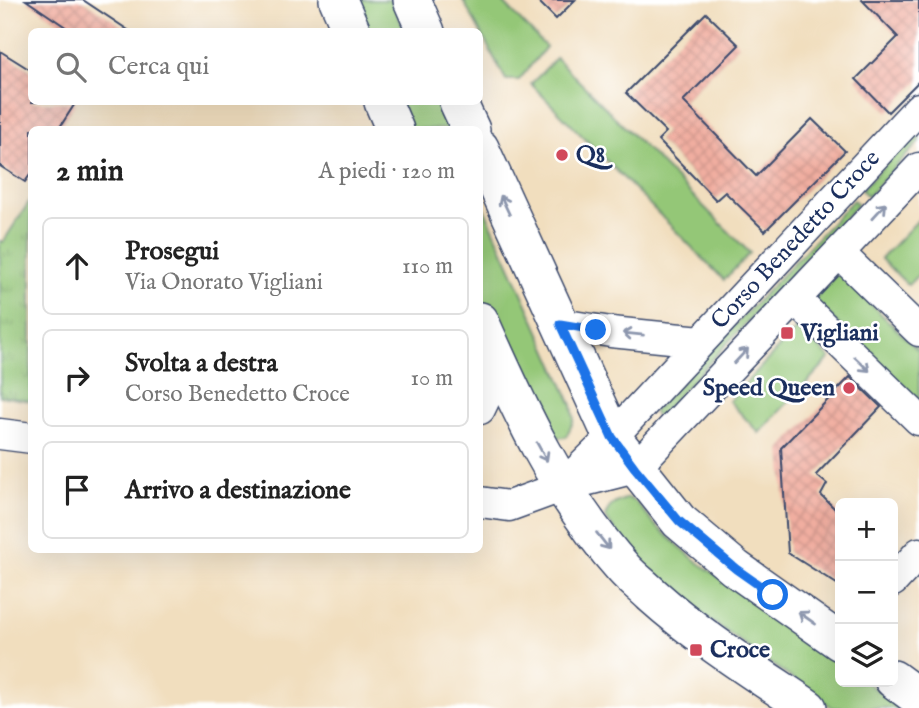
<!DOCTYPE html>
<html lang="it">
<meta charset="utf-8">
<style>
:root{--surface:#fff;--page:#f6f6f6;--text:#222;--muted:#767676;--line:#e0e0e0}
body{margin:0;font-family:"IM FELL English",serif;background:var(--page);color:var(--text)}
.controls{position:absolute;right:21px;bottom:21px;display:grid;overflow:hidden;border-radius:10px;box-shadow:0 7px 28px #0002}
.controls button{width:63px;height:63px;display:grid;place-items:center;padding:0;border:0;border-bottom:2px solid var(--line);background:var(--surface);color:var(--text);font:35px sans-serif}
.stop{position:absolute;width:21px;height:21px;margin:-16px;border:5px solid #1a73e8;border-radius:50%;background:#fff}
.stop.end{background:#1a73e8;border-color:#fff;box-shadow:0 2px 7px #0008}
.list{margin:0;padding:0;list-style:none}
h2{display:flex;justify-content:space-between;align-items:center;height:91px;margin:0;padding:0 28px;font-size:30px}
h2 small{font-size:23px;font-weight:400;color:var(--muted)}
.list li{display:grid;grid-template-columns:46px 1fr auto;gap:21px;align-items:center;box-sizing:border-box;height:98px;margin:0 14px 14px;padding:0 14px;border:2px solid var(--line);border-radius:10px}
.list b{display:block;font-size:26px;white-space:nowrap}
.list p{margin:0;font-size:23px;white-space:nowrap;color:var(--muted)}
.list em{font-size:23px;font-style:normal;color:var(--muted)}
.icon{flex:none;width:38px;height:38px;fill:none;stroke:currentColor;stroke-width:2;stroke-linecap:round;stroke-linejoin:round}
.map{position:relative;flex:none;width:919px;height:708px;overflow:hidden}
.search{position:absolute;background:var(--surface);box-shadow:0 7px 28px #0002;left:28px;top:28px;width:455px;height:77px;display:flex;align-items:center;gap:18px;box-sizing:border-box;padding:0 24px;border-radius:10px;color:var(--muted);font-size:26px}
.panel{position:absolute;background:var(--surface);box-shadow:0 7px 28px #0002;left:28px;top:126px;width:455px;height:427px;border-radius:10px}
.map>svg:first-child{display:block}
.grass{fill:#94c777;stroke:#587b6a;stroke-width:2}
.park{fill:url(#park-tufts);stroke:#587b6a;stroke-width:2}
.building{fill:url(#building-cross-hatch)}
.lines{fill:none;stroke-linecap:round;stroke-linejoin:round}
.minor-casing{stroke:#3b496c;stroke-width:33}
.major-casing{stroke:#3b496c;stroke-width:40}
.minor{stroke:#fff;stroke-width:30}
.major{stroke:#fff;stroke-width:37}
.oneway{stroke:#8d97ae}
.route{stroke:#1a73e8;stroke-width:9}
.poi-dot{fill:#d1495b;stroke:#fff;stroke-width:2.5}
.labels{text-anchor:middle;dominant-baseline:central;stroke-width:5;stroke-linejoin:round;paint-order:stroke}
.poi-label{font-size:24px;font-weight:bold;fill:#1b2f5e;stroke:#fff;text-anchor:start}
.street-label{font-size:24px;fill:#1b2f5e;stroke:#fff}
</style>
<div class="map">
<svg width="919" height="708" viewBox="0 0 919 708">
<defs>
<pattern id="park-tufts" width="24" height="20" patternUnits="userSpaceOnUse" patternTransform="scale(1.75)"><rect width="24" height="20" fill="#94c777"/><path d="M3 7l-1-3M5 7V3M7 7l1-3M15 17l-1-3M17 17v-4M19 17l1-3" fill="none" stroke="#78a265"/></pattern>
<pattern id="building-cross-hatch" width="8" height="8" patternUnits="userSpaceOnUse" patternTransform="scale(1.75)"><rect width="8" height="8" fill="#f1aea0"/><path d="M0 0l8 8M0 8l8-8" fill="none" stroke="#ce968c"/></pattern>
</defs>
<rect width="100%" height="100%" fill="#fff"/>
<filter id="ink" filterUnits="userSpaceOnUse"><feTurbulence type="fractalNoise" baseFrequency=".0143" numOctaves="2"/><feDisplacementMap in="SourceGraphic" scale="14" xChannelSelector="R" yChannelSelector="G"/><feConvolveMatrix kernelMatrix="1 2 1 2 8 2 1 2 1" color-interpolation-filters="sRGB"/></filter>
<filter id="wash" filterUnits="userSpaceOnUse"><feTurbulence type="fractalNoise" baseFrequency=".00686" numOctaves="4" result="noise"/><feDisplacementMap in="SourceGraphic" scale="28" xChannelSelector="R" yChannelSelector="G"/><feGaussianBlur stdDeviation="1.57" result="paint"/><feColorMatrix in="noise" values="0 0 0 0 0 0 0 0 0 0 0 0 0 0 0 0 0 1.4 0 .05"/><feComposite in="paint" operator="in"/></filter>
<g filter="url(#wash)">
<rect width="100%" height="100%" fill="#f1debe"/>
<path class="grass" d="M346,0h45l14,31h-45z
M463,0h38l45,47 -27,33h-13z
M556,58l194,195 -26,27 -193,-196z
M391,102h45l13,27h-45z
M919,129v13l-51,54 -7,-6z
M480,199l92,206 2,15 -8,17 -16,1 -13,-11 -57,-128z
M853,200l5,4 -200,213 -5,-5z
M919,219v55l-11,11 -27,-26z
M838,272l81,79v50l-106,-101z
M798,327l32,31 -71,75 -30,-32z
M628,498l8,4 18,22 41,36 145,104v18h26l36,26h-69l-141,-101 -53,-45 -34,-45c3,-12 11,-15 23,-19z"/>
<path class="park" d="M31,199v202l-31,-5v-155l3,1z"/>
<g id="blocks">
<path class="building" d="M26,0h57l48,32h-58z
M537,0h38l-19,19z
M862,0h57v81l-31,31 -32,-33 42,-42z
M706,13l33,32 -56,56 73,75 56,-57 33,32 -80,80 -40,-39 -9,8 -58,-60 8,-8 -40,-39z
M0,51l32,20v31h44l-18,28h-26v42l-7,10 -25,-16z
M850,377l31,30 -65,68 11,9 -6,11 19,19v72l-52,-33 -7,-105z"/>
</g>
</g>
<g filter="url(#ink)">
<use href="#blocks" fill-opacity="0" stroke="#3b496c" stroke-width="2"/>
<g class="lines">
<defs>
<path id="minor" d="M839,253l80,78
M795,299l124,121
M560,324l51,8 90,9
M480,409l20,-42
M0,434l32,4
M561,487l51,-50 307,-329
M480,502l29,4 52,-19 74,-19 284,-300
M893,581l26,-28"/>
<path id="major" d="M338,0l14,32
M412,0l14,32
M383,102l12,28
M458,102l13,28
M480,148l132,289 67,84 56,47 105,74
M480,321c40,90 78,174 144,248 9,10 19,17 28,26 48,43 103,77 156,113
M893,679l26,19"/>
</defs>
<use href="#minor" class="minor-casing"/>
<use href="#major" class="major-casing"/>
<use href="#minor" class="minor"/>
<use href="#major" class="major"/>
</g>
<defs><path id="oneway-shaft" d="M-6 0H5M1.5-3L5.5 0L1.5 3" fill="none" stroke-width="1.6" stroke-linecap="round" stroke-linejoin="round" transform="scale(1.75)"/></defs>
<g class="oneway">
<use href="#oneway-shaft" transform="translate(505 205) rotate(-115)"/>
<use href="#oneway-shaft" transform="translate(879 211) rotate(-47)"/>
<use href="#oneway-shaft" transform="translate(633 334) rotate(-174)"/>
<use href="#oneway-shaft" transform="translate(741 356) rotate(-47)"/>
<use href="#oneway-shaft" transform="translate(862 364) rotate(44)"/>
<use href="#oneway-shaft" transform="translate(542 452) rotate(61)"/>
<use href="#oneway-shaft" transform="translate(603 541) rotate(52)"/>
<use href="#oneway-shaft" transform="translate(807 618) rotate(-145)"/>
</g>
</g>
<g class="lines" filter="url(#ink)">
<path class="route" d="M596,330l-36,-6 52,113 23,31 44,53 57,48 37,26"/>
</g>
<g class="poi-dot">
<circle cx="562" cy="155" r="7"/>
<rect x="780" y="326" width="14" height="14" rx="3.5"/>
<circle cx="849" cy="388" r="7"/>
<rect x="689" y="643" width="14" height="14" rx="3.5"/>
</g>
<g class="labels">
<g class="poi-label">
<text x="576" y="155">Q8</text>
<text x="801" y="333">Vigliani</text>
<text x="835" y="388" text-anchor="end">Speed Queen</text>
<text x="710" y="650">Croce</text>
</g>
<g class="street-label">
<text transform="translate(796 240) rotate(-47)">Corso Benedetto Croce</text>
</g>
</g>
</svg>
<div class="controls">
<button>+</button>
<button>−</button>
<button><svg class="icon" aria-label="layers" viewBox="0 0 24 24"><path d="M12 4l9 5-9 5-9-5zM3 14l9 5 9-5"/></svg></button>
</div>
<div class="stop" style="left:773px;top:595px"></div>
<div class="stop end" style="left:596px;top:330px"></div>
<div class="search"><svg class="icon" aria-label="search" viewBox="0 0 24 24"><circle cx="10" cy="10" r="6"/><path d="M15 15l6 6"/></svg>Cerca qui</div>
<section class="panel">
<h2>2 min<small>A piedi · 120 m</small></h2>
<ul class="list">
<li><svg class="icon" aria-label="ahead" viewBox="0 0 24 24"><path d="M12 20V5M6 11l6-6 6 6"/></svg><div><b>Prosegui</b><p>Via Onorato Vigliani</p></div><em>110 m</em></li>
<li><svg class="icon" aria-label="right" viewBox="0 0 24 24"><path d="M7 20v-9h11M14 6l5 5-5 5"/></svg><div><b>Svolta a destra</b><p>Corso Benedetto Croce</p></div><em>10 m</em></li>
<li><svg class="icon" aria-label="arrive" viewBox="0 0 24 24"><path d="M6 21V4h12l-3 4 3 4H6"/></svg><div><b>Arrivo a destinazione</b></div></li>
</ul>
</section>
</div>
